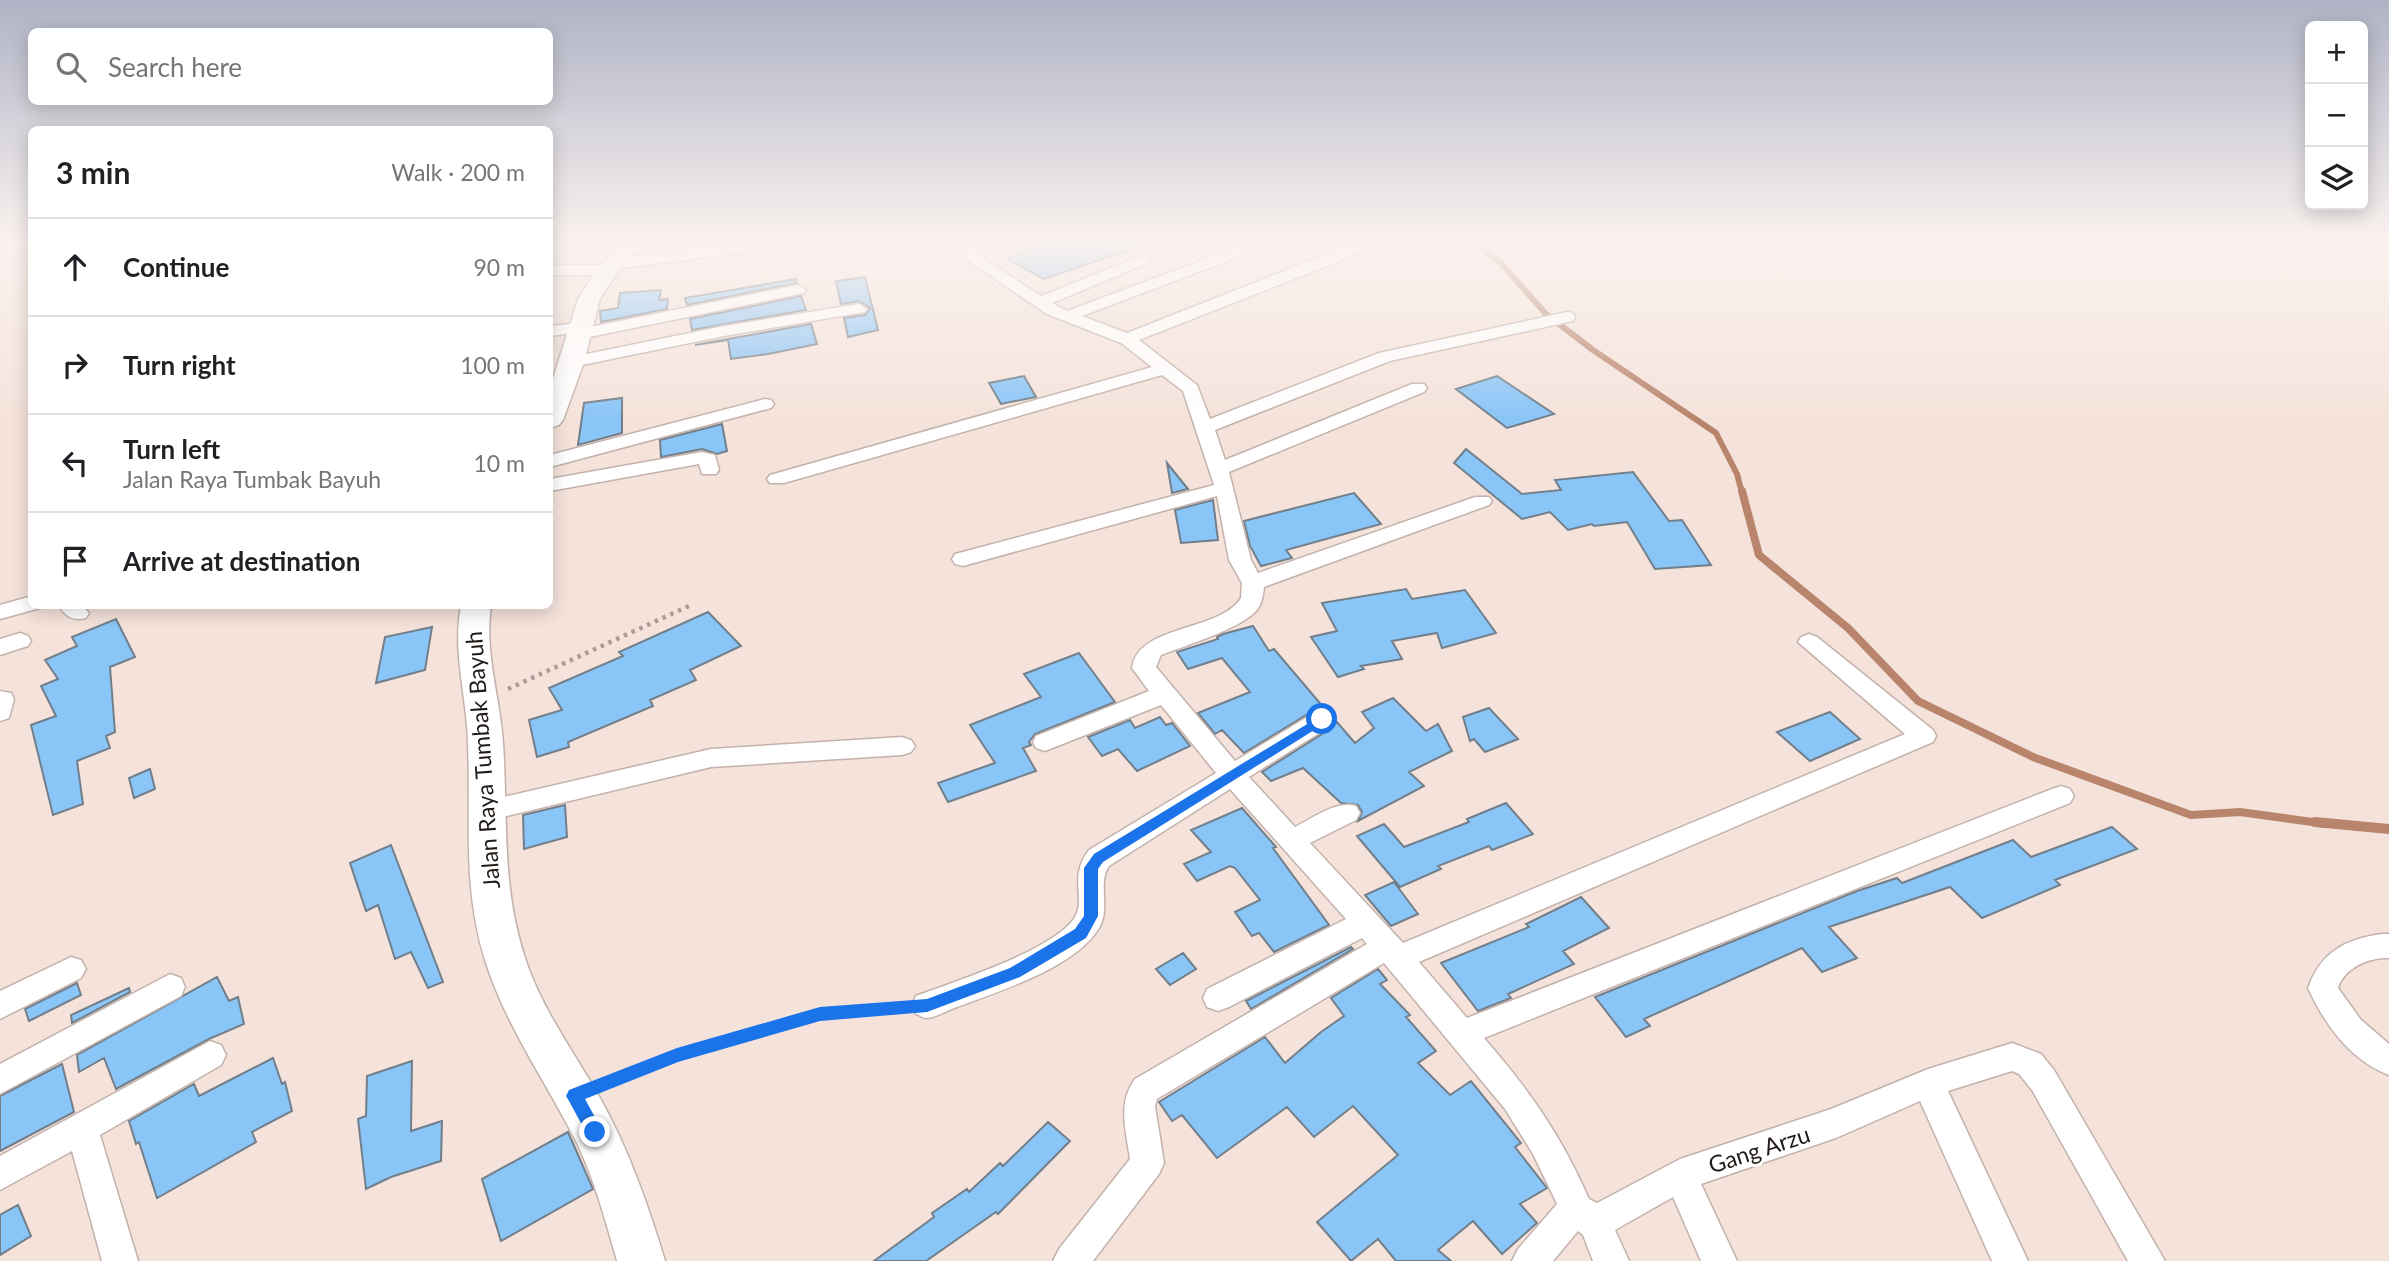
<!DOCTYPE html>
<meta charset="utf-8">
<style>
:root{--surface:#fff;--page:#f6f6f6;--text:#202124;--muted:#757577;--line:#e0e0e0}
body{margin:0;font-family:Lato,sans-serif;background:var(--page);color:var(--text)}
.controls{position:absolute;right:21px;top:21px;display:grid;overflow:hidden;border-radius:10px;box-shadow:0 4px 18px #0003}
.controls button{width:63px;height:63px;display:grid;place-items:center;padding:0;border:0;border-bottom:2px solid var(--line);background:var(--surface);color:var(--text);font:35px sans-serif}
.stop{position:absolute;width:21px;height:21px;margin:-16px;border:5px solid #1a73e8;border-radius:50%;background:#fff}
.stop.end{background:#1a73e8;border-color:#fff;box-shadow:0 2px 7px #0008}
.list{margin:0;padding:0;list-style:none}
h2{display:flex;justify-content:space-between;align-items:center;height:91px;margin:0;padding:0 28px;font-size:30px}
h2 small{font-size:23px;font-weight:400;color:var(--muted)}
.list li{display:grid;grid-template-columns:46px 1fr auto;gap:21px;align-items:center;box-sizing:border-box;height:98px;padding:0 28px;border-top:2px solid var(--line)}
.list b{display:block;font-size:26px;white-space:nowrap}
.list p{margin:0;font-size:23px;white-space:nowrap;color:var(--muted)}
.list em{font-size:23px;font-style:normal;color:var(--muted)}
.icon{flex:none;width:38px;height:38px;fill:none;stroke:currentColor;stroke-width:2;stroke-linecap:round;stroke-linejoin:round}
.map{position:relative;flex:none;width:2389px;height:1261px;overflow:hidden}
.search{position:absolute;background:var(--surface);box-shadow:0 4px 18px #0003;left:28px;top:28px;width:525px;height:77px;display:flex;align-items:center;gap:18px;box-sizing:border-box;padding:0 24px;border-radius:10px;color:var(--muted);font-size:26px}
.panel{position:absolute;background:var(--surface);box-shadow:0 4px 18px #0003;left:28px;top:126px;width:525px;height:483px;border-radius:10px}
.map>svg:first-child{display:block}
.lines{fill:none;stroke-linecap:round;stroke-linejoin:round}
.stream-far2{stroke:#b8846c;stroke-width:6}
.stream-far1{stroke:#b8846c;stroke-width:8}
.stream{stroke:#b8846c;stroke-width:10}
.building{fill:#89c5f7;stroke:#727f8a;stroke-width:2}
.street-casing{stroke:#c3b2ab;stroke-width:3}
.secondary-casing{stroke:#c3b2ab;stroke-width:3}
.path-far1{stroke:#aa9c96;stroke-width:4.5;stroke-dasharray:3.5 5;stroke-linecap:butt}
.path{stroke:#aa9c96;stroke-width:6;stroke-dasharray:4.5 7;stroke-linecap:butt}
.street{fill:#fff;fill-rule:evenodd}
.secondary{fill:#fff;fill-rule:evenodd}
.route{fill:#1a73e8}
.labels{text-anchor:middle;dominant-baseline:central;stroke-width:6;stroke-linejoin:round;paint-order:stroke}
.near-street-label{font-size:23px;fill:#201a17;stroke:#fff}
</style>
<div class="map">
<svg width="2389" height="1261" viewBox="0 0 2389 1261">
<rect width="100%" height="100%" fill="#f5e3db"/>
<g class="lines">
<path class="stream-far2" d="M1473,242l27,20 46,52 47,36 123,83 21,41 5,19"/>
<path class="stream-far1" d="M1742,491l17,64 89,73 70,73 115,56 158,58 49,-3 87,12"/>
<path class="stream" d="M2315,822l74,7"/>
</g>
<path class="building" d="M1051,242h92v3l-99,34 -37,-20z
M865,277l13,53 -30,7 -4,-19 21,-3 5,-7 -11,-7 -18,3 -5,-23z
M796,279l1,4 -110,22 -2,-7z
M661,290l-2,10 9,-1 -1,10 -66,13 -1,-11 18,-3 2,-15z
M801,296l5,14 -114,20 -2,-11z
M811,324l6,20 -49,10 -37,5 -3,-19 -33,5z
M1024,376l12,21 -35,7 -12,-21z
M1497,376l57,38 -47,14 -51,-39z
M622,398v35l-44,12 6,-42z
M722,424l5,27 -10,3 -15,-5 -41,8 -1,-17z
M1466,449l56,45 39,-4 -6,-10 78,-8 36,49 13,-1 29,45 -56,4 -28,-47 -33,4 -2,-2 -24,6 -18,-18 -28,7 -68,-56z
M1167,463l21,26 -16,4z
M1354,493l27,31 -95,26 6,8 -31,8 -11,-20 -6,-25z
M1213,500l5,40 -37,3 -6,-33z
M1406,589l6,10 53,-9 31,43 -54,15 -5,-15 -45,8 10,18 -41,7 3,3 -26,8 -27,-40 26,-6 -15,-28z
M708,612l33,34 -51,24 6,10 -46,20 3,6 -85,36 1,5 -32,10 -8,-37 33,-10 -13,-22 74,-32 -4,-4z
M116,619l19,38 -25,10 5,65 -9,4 4,12 -33,13 6,43 -30,11 -22,-90 25,-9 -15,-30 17,-7 -13,-19 32,-14 -5,-9z
M1253,626l16,25 5,-2 50,59 -11,3 -69,42 -22,-23 -7,4 -17,-21 52,-21 -28,-34 -34,11 -11,-17 41,-13 -1,-2 6,-3z
M432,627l-7,43 -49,13 9,-46z
M1079,653l36,49 -80,32 -6,8 2,3 -8,3 13,23 -88,31 -10,-19 57,-20 -25,-38 71,-28 -17,-23z
M1393,698l33,33 12,-7 14,27 -43,21 15,14 -66,35 4,-9 -4,-7 -17,-2 -38,-35 -32,13 -9,-9 71,-45 4,-5 18,21 19,-15 -12,-16z
M1489,708l29,31 -33,13 -11,-13 -4,2 -7,-24z
M1830,712l30,27 -50,22 -33,-29z
M1160,717l6,8 6,-2 18,23 -53,25 -19,-22 -16,7 -14,-19 42,-17 5,8z
M150,769l5,20 -21,9 -5,-20z
M1506,803l27,31 -41,16 -3,-4 -51,20 3,3 -41,18 -43,-51 27,-12 20,23 65,-25 -2,-3z
M565,805l2,32 -43,12 -1,-34z
M1242,808l34,39 -3,1 56,77 -55,27 -15,-19 -7,3 -17,-24 25,-12 -25,-32 -5,-2 -33,15 -13,-17 27,-12 -20,-22z
M2112,827l25,22 -82,31 5,5 -78,33 -32,-31 -121,40 28,31 -35,14 -20,-24 -158,71 6,7 -24,11 -31,-40 262,-106 40,-13 5,5 111,-43 18,17z
M391,845l52,137 -15,6 -17,-36 -16,7 -17,-54 -12,6 -16,-48z
M1394,882l24,32 -27,12 -26,-31z
M1581,897l28,31 -46,23 11,13 -66,30 3,4 -33,13 -37,-48 88,-36 -3,-3z
M1351,947l2,2 -102,60 -5,-8z
M1183,953l13,16 -26,16 -14,-16z
M1378,969l9,11 -7,4 30,31 -4,2 30,34 -18,12 32,32 21,-14 50,62 -6,4 32,41 -27,16 17,19 -35,31 -29,-33 -35,29 13,11h-55l-18,-22 -27,22 -34,-39 81,-67 -45,-49 -39,31 -27,-30 -70,51 -35,-43 -10,6 -13,-19 106,-65 20,26 36,-31 23,-16 -13,-18z
M217,977l12,24 9,-4 6,27 -35,15 -93,50 -12,-31 -25,14 -2,-17z
M77,983l4,12 -52,26 -4,-12z
M129,988l1,4 -58,31 -1,-8z
M273,1058l9,26 3,-2 7,29 -40,21 4,10 -99,56 -18,-56 -3,2 -7,-23 65,-37 5,12z
M412,1061l-1,70 31,-10 -1,40 -50,16 -25,12 -8,-70 8,-3 1,-40z
M62,1064l12,48 -74,39v-55z
M1048,1122l22,19 -72,73 -2,-2 -70,49h-52l60,-44 -2,-4 35,-24 2,3 31,-29 3,3z
M568,1132l25,57 -92,52 -19,-62z
M18,1205l13,31 -31,19v-40z"/>
<g class="lines">
<defs>
<path id="street" d="M749,242h43l-7,5 -170,22 -1,4 -6,2h-58v-10h57l1,-4 6,-2z
M956,242h16l4,11 65,43 97,-39h10l3,3 -3,3 -96,40 15,8 184,-69h21l-2,3 -188,71 45,17 230,-91h19l-31,17 -206,81 58,45 13,34 169,-66 188,-41 6,1 2,4 -2,4 -183,40 -175,69 10,30 187,-76h12l3,4 -3,4 -195,80 22,88 7,13 217,-76h14l3,4 -3,4 -225,82c-1,9 -2,18 -9,25 -16,17 -71,34 -94,43l-5,12 79,94 79,-48 9,-3 9,3 3,6 -3,6 -83,52 46,50c18,-9 42,-27 61,-21l4,7 -4,7 -46,23 93,100 502,-209 -107,-92 3,-5 8,-3 8,3 116,93 3,6 -3,6 -514,220 48,56 585,-229 9,-3 9,3 4,7 -4,7 -586,235c46,53 77,97 105,161l8,4 83,-44 151,-50 97,-40 84,-26 29,11 13,16 111,191h-37l-96,-171 -13,-16 -7,-3 -64,20 80,170h-36l-72,-160 -84,37 -135,46 36,77h-36l-28,-64 -58,33 14,31h-36l-10,-26 -5,-4 -25,30h-41l6,-12 39,-45 -24,-50 -28,-45 -121,-146 -227,136 -2,7 9,57 -5,11 -66,87h-40l6,-12 71,-90c-4,-28 -13,-56 5,-80l232,-135 -5,-6 -133,69 -11,4 -11,-4 -4,-9 4,-9 139,-70 -116,-130 -121,77c-12,18 2,42 -10,62 -24,40 -100,63 -142,79 -9,3 -22,11 -31,11 -3,0 -6,-3 -10,-4l-4,-9 4,-9c37,-14 139,-46 159,-79 11,-19 -7,-40 14,-67l127,-77 -55,-68 -116,46 -9,-3 -3,-6 3,-6 113,-45 -17,-23c6,-44 88,-36 109,-70l1,-15 -13,-23 -12,-64 -254,70 -8,-2 -3,-5 3,-5 259,-69 -31,-94 -21,-16 -378,108h-14l-3,-4 3,-4 382,-108 -31,-24 -74,-29 -83,-56z
M798,285l8,5 -2,3 -224,46 -6,-1 -1,-5 -23,3v-10l38,-4 2,5z
M859,304l8,5 -2,3 -141,24 -152,31 -9,-5 9,-5 152,-31z
M765,399l6,1 3,4 -3,4 -221,59v-12z
M702,452l13,3 4,15 -3,4h-14l-3,-10 -149,27v-12z
M32,596v10h9l-1,2 -40,11v-14z
M59,606h24l6,7 -3,5c-13,3 -20,-1 -27,-12z
M20,633l8,3 3,5 -3,5 -28,9v-16z
M0,691l11,2 3,6 -5,19 -9,3z
M902,737l9,3 4,6 -4,6 -9,3 -191,12 -225,54 -9,-3 -4,-7 4,-7 9,-3 225,-52z
M2382,934h7v24c-20,-1 -45,10 -51,30l23,32 28,24v31c-39,-15 -64,-50 -81,-87 13,-36 37,-49 74,-54z
M71,957l10,3 5,9 -5,9 -81,41v-28z
M170,974l11,4 4,9 -4,9 -181,98v-30z
M210,1041l11,4 5,10 -5,10 -121,70 38,126h-36l-30,-110 -72,39v-34z"/>
<path id="secondary" d="M624,242h22l-30,32 -16,25 -16,63 -21,58 -4,5 -9,3v-40l28,-89 22,-34z
M461,606h30c-7,48 9,90 12,137 5,75 -2,142 22,215 17,52 49,94 75,140 29,52 48,107 65,163h-48c-11,-39 -22,-79 -39,-116 -31,-62 -72,-118 -93,-185 -23,-74 -14,-141 -17,-217 -1,-47 -16,-89 -7,-137z"/>
</defs>
<use href="#street" class="street-casing"/>
<use href="#secondary" class="secondary-casing"/>
<path class="path-far1" d="M508,689l183,-84"/>
<path class="path" d="M604,1084l73,-29 143,-41 82,-7"/>
<use href="#street" class="street"/>
<use href="#secondary" class="secondary"/>
</g>
<linearGradient id="sky" x2="0" y2="1"><stop stop-color="#afb3c5"/><stop offset="0.58" stop-color="#faf2ef"/><stop offset="1" stop-color="#faf2ef" stop-opacity="0"/></linearGradient>
<rect width="2389" height="419" fill="url(#sky)"/>
<path class="route" d="M1322,715l5,1v6l-224,140 -5,7v47l-12,22 -66,39 -93,35 -107,9 -142,41 -93,37 18,33 -2,6 -6,2 -6,-2 -20,-37 -3,-5 3,-6 108,-42 143,-41 107,-8 83,-31 65,-39 9,-13v-48l10,-14z"/>
<g class="labels">
<g class="near-street-label">
<text transform="translate(482 760) rotate(-94)">Jalan Raya Tumbak Bayuh</text>
<text transform="translate(1759 1149) rotate(-18)">Gang Arzu</text>
</g>
</g>
</svg>
<div class="controls">
<button>+</button>
<button>−</button>
<button><svg class="icon" aria-label="layers" viewBox="0 0 24 24"><path d="M12 4l9 5-9 5-9-5zM3 14l9 5 9-5"/></svg></button>
</div>
<div class="stop" style="left:1322px;top:719px"></div>
<div class="stop end" style="left:595px;top:1132px"></div>
<div class="search"><svg class="icon" aria-label="search" viewBox="0 0 24 24"><circle cx="10" cy="10" r="6"/><path d="M15 15l6 6"/></svg>Search here</div>
<section class="panel">
<h2>3 min<small>Walk · 200 m</small></h2>
<ul class="list">
<li><svg class="icon" aria-label="ahead" viewBox="0 0 24 24"><path d="M12 20V5M6 11l6-6 6 6"/></svg><div><b>Continue</b></div><em>90 m</em></li>
<li><svg class="icon" aria-label="right" viewBox="0 0 24 24"><path d="M7 20v-9h11M14 6l5 5-5 5"/></svg><div><b>Turn right</b></div><em>100 m</em></li>
<li><svg class="icon" aria-label="left" viewBox="0 0 24 24"><path d="M17 20v-9H6M10 6l-5 5 5 5"/></svg><div><b>Turn left</b><p>Jalan Raya Tumbak Bayuh</p></div><em>10 m</em></li>
<li><svg class="icon" aria-label="arrive" viewBox="0 0 24 24"><path d="M6 21V4h12l-3 4 3 4H6"/></svg><div><b>Arrive at destination</b></div></li>
</ul>
</section>
</div>
